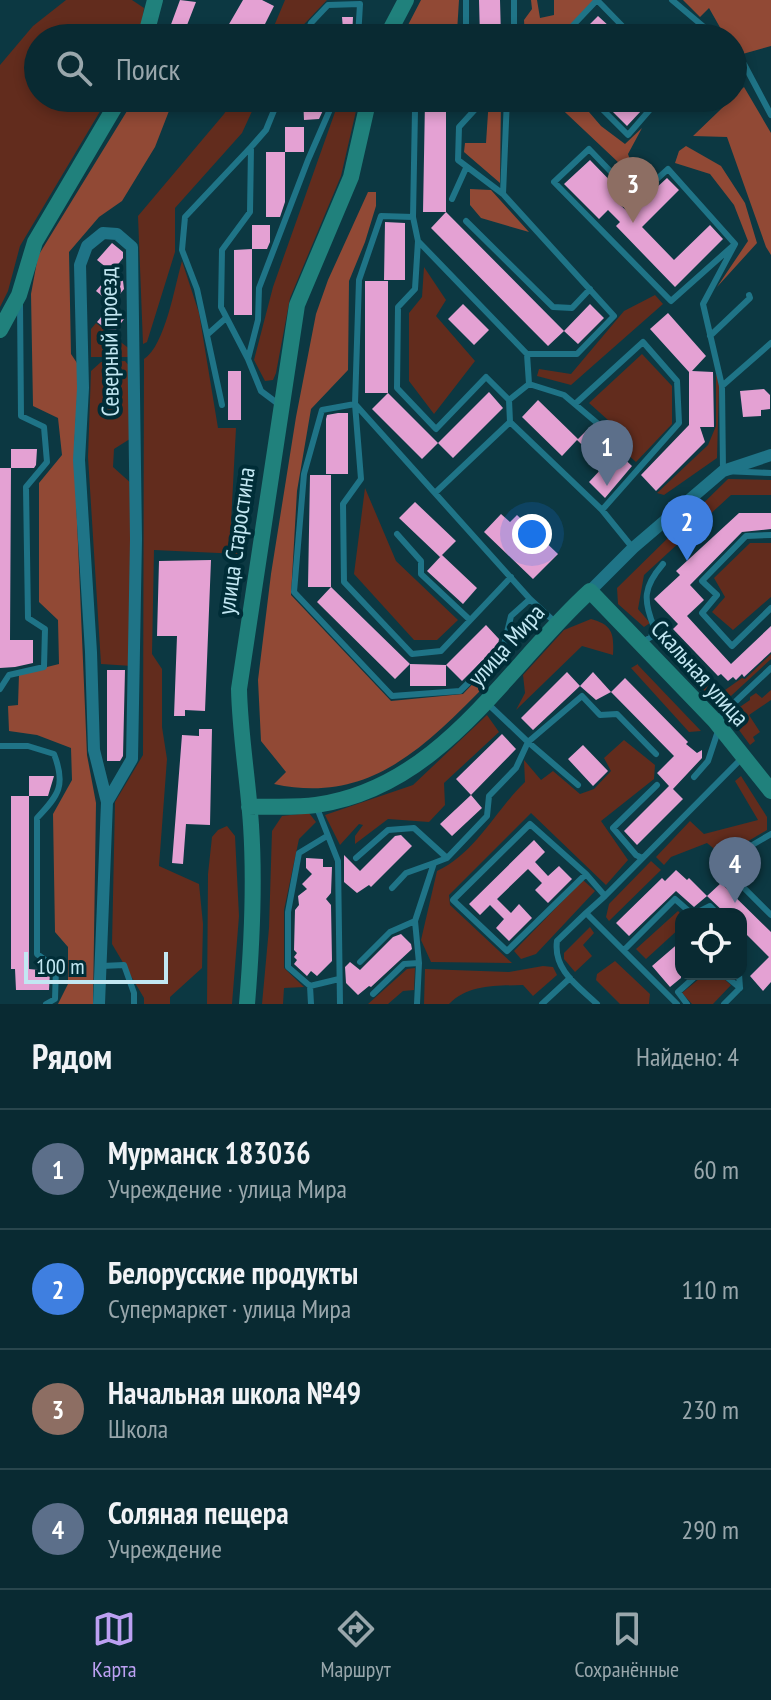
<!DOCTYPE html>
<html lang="ru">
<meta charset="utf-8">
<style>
:root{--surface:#092a32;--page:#17363e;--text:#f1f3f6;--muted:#99a7ac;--line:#29464d;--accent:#bca0f2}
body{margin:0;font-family:"PT Sans Narrow",sans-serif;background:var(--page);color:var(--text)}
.controls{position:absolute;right:24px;bottom:24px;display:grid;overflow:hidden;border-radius:16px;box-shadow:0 4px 12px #0003}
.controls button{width:72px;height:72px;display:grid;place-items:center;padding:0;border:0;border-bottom:2px solid var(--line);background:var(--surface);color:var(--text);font:40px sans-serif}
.scale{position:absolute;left:24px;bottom:20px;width:144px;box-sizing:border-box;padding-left:8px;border:4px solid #c2e7f2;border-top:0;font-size:22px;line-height:28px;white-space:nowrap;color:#c2e7f2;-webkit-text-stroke:6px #002d37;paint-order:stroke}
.you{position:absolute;left:532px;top:534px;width:28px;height:28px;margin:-20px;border:6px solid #fff;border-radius:50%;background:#1a73e8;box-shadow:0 0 0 12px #1a73e833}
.badge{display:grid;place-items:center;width:52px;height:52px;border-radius:50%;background:var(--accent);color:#fff;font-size:26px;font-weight:700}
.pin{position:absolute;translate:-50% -66px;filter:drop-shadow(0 2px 4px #0008)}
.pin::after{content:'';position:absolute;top:42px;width:28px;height:24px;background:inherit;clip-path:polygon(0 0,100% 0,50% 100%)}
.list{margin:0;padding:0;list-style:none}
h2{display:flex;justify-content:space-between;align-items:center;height:104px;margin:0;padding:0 32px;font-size:34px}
h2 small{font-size:26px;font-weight:400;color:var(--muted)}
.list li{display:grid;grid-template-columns:52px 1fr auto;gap:24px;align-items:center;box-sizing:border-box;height:120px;padding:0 32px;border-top:2px solid var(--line)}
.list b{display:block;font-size:30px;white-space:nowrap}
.list p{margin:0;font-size:26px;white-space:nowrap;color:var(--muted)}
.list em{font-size:26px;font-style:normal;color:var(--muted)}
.icon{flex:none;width:44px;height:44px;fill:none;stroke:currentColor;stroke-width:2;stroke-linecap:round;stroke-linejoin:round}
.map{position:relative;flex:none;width:771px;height:1004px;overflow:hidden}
.search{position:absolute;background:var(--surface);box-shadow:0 4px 12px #0003;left:24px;right:24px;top:24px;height:88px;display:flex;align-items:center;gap:20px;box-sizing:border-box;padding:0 28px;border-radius:44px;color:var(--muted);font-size:30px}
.sheet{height:584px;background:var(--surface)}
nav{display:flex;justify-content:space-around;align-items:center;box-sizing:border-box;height:112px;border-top:2px solid var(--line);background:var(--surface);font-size:22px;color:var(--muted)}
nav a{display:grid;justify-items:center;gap:4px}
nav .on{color:var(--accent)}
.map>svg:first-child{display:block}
.green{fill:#622c1d}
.forest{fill:#914935}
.building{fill:#e4a1d3}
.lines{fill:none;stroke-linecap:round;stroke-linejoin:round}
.lane{stroke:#1f7487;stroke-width:6}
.street{stroke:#1f7487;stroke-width:12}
.secondary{stroke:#20817c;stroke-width:16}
.labels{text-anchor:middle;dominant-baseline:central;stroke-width:8;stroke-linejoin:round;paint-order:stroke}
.street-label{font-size:24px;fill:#c2e7f2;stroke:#002d37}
</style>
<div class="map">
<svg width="771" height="1004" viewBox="0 0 771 1004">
<rect width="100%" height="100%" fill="#0c3842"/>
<path class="green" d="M66,0h66l12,8 -3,20 -5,10h-98v60h70l-88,148 -12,45 -8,16v-242l33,-39z
M285,0h42l-36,38h-22z
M234,98h24l-16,35 -67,75v44l-28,90 -4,2 -5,-128 86,-102z
M340,98h19l-18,78 -51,122 -14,75 -3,7 -8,1 -11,-21 19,-73z
M182,261l17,52 19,115h18l-5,95 9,31 -86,-4 -2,104 10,15v58l5,32 -8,107 40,18 4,40 -1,44 -32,29v7h-26v-6l-32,-54 3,-142 28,-47 1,-396c21,-13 31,-74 38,-98z
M424,267l22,33 -10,16 39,45 -41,53 -25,-33v-68l13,-16z
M655,295l8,9 -92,81 -34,-9 2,-7 32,5 53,-63z
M96,323l35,27v7h-40v-28z
M642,354l30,32v38l-36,38 -18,-16 9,-9 -38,-34z
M125,361l6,7 2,69 -19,12 -1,18 20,18 -1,181 -31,-2 -13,-207 3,-86 10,-9z
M716,372l3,13 -2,73 -53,37 -7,-2 51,-48 8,-19z
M728,479l43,1v15h-40l-87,80 -6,34 12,14 -6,4 -26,-23 -1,-16z
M365,488l31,73 62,59 -21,20h-23l-60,-66z
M750,543h21v54l-38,33 -21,-18 13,-15 -11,-19z
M591,619c22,6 23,15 22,36l-31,-9 -66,64 9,-17 -2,-18 41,-45z
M663,631l48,53 14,6 17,-12 3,1 26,-25v5l-52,48 -63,-69z
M638,664v1l63,66 -12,1 -58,-64z
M771,690v10l-22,15 11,17 -7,5 2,4 -5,4 -22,-30 22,-15v-3l6,-4 6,5z
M487,715l12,17 -55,51 1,22 -16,17 -41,-3 -33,25v-8l8,-11 -4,-1 -19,21 -15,-30 88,-30z
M624,740l31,25 -1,14 -53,42 27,39 -22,25 -75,-72 -82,82 1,10 62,58 -81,-1 -10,-22 16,-69c39,-18 58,-60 88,-89l-1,-22 17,20 12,-9 27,23 14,-5 17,-18 -7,-13z
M741,776l26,41v13l-44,26 -16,-13 -36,14 -7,8 -8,-8 34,-36 14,13 54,-14 -23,-39z
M309,813l7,9 -17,17 -15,71v58l20,19 -20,1 -1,16h-21l7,-76 3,-97 10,-15z
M227,826l8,10 4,80 -7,88h-25l1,-130 4,-37 6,-7z
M651,861l10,9 -52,51 -3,-4 3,-13z
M583,880l12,11 -59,63 -15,5 -7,-8z
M678,911l3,3v13l-35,32 -10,-10z
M590,927l4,6 -11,12 9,11 -17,16 -11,-13v-6z
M615,961l35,33 -1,10h-29l-24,-24 1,-6z
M543,966l10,1 4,8 -24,21 -10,-11c-27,1 -54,-1 -74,19h-25l1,-35 84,3z
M415,968l-1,22 -11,1 -15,13h-20l39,-35z
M705,974h13l13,11 -18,19h-21l-10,-11z"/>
<path class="forest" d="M421,0h38l-2,32 -19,-3 -6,9h-27l3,-13z
M531,0h6l3,18 14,-3v-15h40l-36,38h-33l-1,-18 8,-11z
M683,0h88v46l-32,9 -6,-8v-9h-7l-17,-30 -9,9z
M744,87l27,46v122l-5,-8 -39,-110 -34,-1z
M135,98h39l-19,49 -33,54 -23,16 -30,35 2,102 8,12 -5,84 13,305 9,48 -3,201h-35l10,-20v-37l-13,-15 -2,-118 19,-34 -1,-32 -34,-13 -28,-4 -1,-25 10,-1 1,-31 40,-10 -1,-44 -19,-18v-119l23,-28 -4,-37 -25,-12 -2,-112 7,-38z
M489,98h12l-1,85 -36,-31 1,-9h21z
M550,98h27l24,28 24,18 17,-16 -14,26 9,26z
M686,146l35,20 24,37 12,40 -40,44 31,-46 -14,-36 -24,-31 -35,-11 4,-12z
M470,189l21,1 38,42 -48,-14 -11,-13z
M368,192h8v14l-11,36 -16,39 -1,89 -37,39 -14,82 -6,104 100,106 72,-7 23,-24 1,14c-62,62 -117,121 -213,100l12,-12 -25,-31 -3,-61 13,-106 25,-157 20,-103 12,-34z"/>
<path class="building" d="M180,0l16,2 -14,36h-16z
M243,0h19l12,6 -16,32h-37z
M479,0h21l1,38h-21z
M598,16l24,22h-32l-7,-7z
M342,17h11l-1,21h-28v-8h19z
M303,98h22v8l-6,13 -15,1z
M599,98h28l14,13 -14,15z
M425,101h21v111h-23z
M285,127h19v25h-19z
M266,152h19v50l-5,15h-14z
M590,160l34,35 -7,7 12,11 38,-35 12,12 -37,37 32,33 36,-35 13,14 -48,48 -59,-61 4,-4 -12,-12 -9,9 -35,-35z
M446,212l118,119 -16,15 -117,-118z
M385,222l20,1v57h-21z
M252,225h18v17l-3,7h-15z
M112,243l11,9v6l-11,14 -15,-12z
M252,249v66h-18v-65z
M112,272l11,9 1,8 -12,15 -16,-13z
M365,281h23v112h-23z
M112,304l12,9v6l-11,15 -16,-12z
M463,304l26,26 -15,15 -26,-26z
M590,304l14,14 -26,26 -14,-13z
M668,313l38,43 -14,15 21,1 1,55h-14l5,15 -49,49 -15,-16 48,-50v-53l-39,-43z
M228,371h13v49h-13z
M764,389l6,6v14l-9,1v6l-18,1 -3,-26z
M489,392l14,16 -50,50 -15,-15z
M388,393l50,50 -16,16 -50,-50z
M538,400l40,39 12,-12 42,39 -27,32 -16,-16 15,-16 -27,-26 -15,16 -40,-39z
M338,413h10v61h-22v-55l1,-4z
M11,449h26l-1,16 -2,3h-23z
M0,468h11l-1,172h23v23l-18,4 -15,1z
M310,475h21v112h-23z
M415,502l41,39 -16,16 -41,-39z
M739,513h32v16l-29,3 -52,53 14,15 -17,16 44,48 40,-38v26l-27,25 -2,-3 -6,6 -3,-3 -5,4 -7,-7 -3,2 -45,-47 5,-5 -24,-25 26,-24 -4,-4z
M501,514l9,8 7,-7 41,39 -25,25 -49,-47z
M442,555l35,33 -14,16 -36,-33z
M211,560l-6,151 -20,-1v6h-11l3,-80h-20l2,-75z
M331,587l79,77 -15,15 -78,-77z
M486,625l13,14 -1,6 -36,36 -16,-16z
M410,664l36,1v21h-36z
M107,670h18l-2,86 -3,5h-13z
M567,672l13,14 -47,44 -12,-12z
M593,672l18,20 -15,8 -16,-14z
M625,678l63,64 -2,2 11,9 5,-3v8l-29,31 10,10 -46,46 -13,-14 45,-45 -12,-13 17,-17 -63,-64z
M199,729h13l-2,96 -24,-1 -3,40 -11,-1 10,-128 17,1z
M502,734l14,15 -45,46 -15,-16z
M583,745l25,26 -15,15 -25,-27z
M29,776h25l-6,20h-19z
M471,795l11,13 -30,28 -12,-12z
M11,796h18v173l21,2 -1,19h-33l-1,-21h-4z
M401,835l11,11 -41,41 -2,-2 -12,8 -13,-11v-27l16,16 35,-35z
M534,840l11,12 -10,10 13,14 11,-10 13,13 -24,24 -13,-13 7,-7 -14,-14 -31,30 14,14 8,-9 13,14 -23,23 -13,-13 8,-9 -14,-14 -10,10 -11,-11z
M306,858l17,1v8h9l-1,26 -5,6 5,6 1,56 -15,15 -6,-5 -4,5 -13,-12 3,-4 -3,-3 3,-4 -3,-3 1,-40 4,-5 -1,-9 9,-7 -5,-5 10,-10 -6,-6z
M676,870l11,10 2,-2 18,18 -13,11 -18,-16 -47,45 -13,-13 46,-45 3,3z
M721,883l50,49v50l-8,9 -13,-15 19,-19 -28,-28v-15h-15l-19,-18z
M401,934l10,10 1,5 -41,38 -2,-1 -11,9 -12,-12 -1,-16 5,-5 10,8 33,-33z
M681,941v37l-11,9 -18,-21z"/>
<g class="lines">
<path class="lane" d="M514,0v38
M597,0l37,38
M672,0l45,38
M305,38l6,-15 17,-18 32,-1 -2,34
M466,38v-38
M561,38l36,-38
M733,53l11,11 27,51
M420,98l-5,12 -2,107 5,24 109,113h50l37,-38 -111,-122
M480,98l1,5 -22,24 -1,33 45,34 4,-96
M591,98l37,37 32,-37
M452,199l14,-31
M413,217l-32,-1 -22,64 -4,124 175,195 26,24
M466,221l87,86 19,1 18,-19
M418,241l-3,48 -17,18 -1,81 39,41 50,-52 23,23
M735,244l-64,57 -117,-119 35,-33 47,49 32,-29 67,75 -32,60 19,82 1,85 48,2
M208,334l18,-16
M710,336l40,-38 -1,-3
M527,354l2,30 -20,16 1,22 92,88 30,37
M248,359l-27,-52 1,-57 28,-38 1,-65 15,-17 13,-32
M529,384l35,11 52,44
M722,386l49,-43
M575,404l68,-62 34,39 2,42 -77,87
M222,405l-25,-116 -15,-39 3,-33 66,-70
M281,406l-20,-15 -13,-32 10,-39 1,-32 49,-128 27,-62
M436,492l74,-70
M397,534l24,27v13l49,46
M771,535l-25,1 -44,45 15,14 -15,18 30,33 39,-38
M511,577l-70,74 -29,3 -68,-72 -1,-78 18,-25 -6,-75 -33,6 -18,64 -10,118 98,104 68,-5 43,-42 8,-33 19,-17
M641,643l10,-6 3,-10c-11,-27 -11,-40 9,-63
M0,689l9,-14 35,-8 1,-38 -17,-11 -2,-131 21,-25 -3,-35 -23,-11 -1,-113
M487,703l41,39 54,-46 18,19 17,-1 39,40
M717,719l54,-51
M0,746h28l26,8c12,31 5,41 -17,64v136l19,14 -1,31 -9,5
M694,777l14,-16 11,-33
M317,808l21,53 2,143
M771,834l-51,30 51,51
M327,836l-28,17 -11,59v55l22,19 29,-7
M356,858l32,-28 26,-2 33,30
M642,858l-6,-3 -23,-27 44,-43
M586,874l-79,77 -54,-51 77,-76 56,50 19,22 -19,17 91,91
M392,888l14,-15 28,-10
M605,896l138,-139
M586,913l-29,28c-4,29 21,45 40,63
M694,914l16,-8 8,8
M624,950l51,-51 17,15
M360,962l30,-30 25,-11
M102,966l22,-1 10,28v11
M723,974l17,14
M310,986l1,18
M373,994l31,-30 15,-1
M417,1004l2,-41 -4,-42 19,-58 13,-5 40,-42 2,-20 27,-28 12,-26 50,43
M542,1004l28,-26
M687,1004l-9,-12 20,-18
M724,1004l16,-16 -1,-14"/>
<path class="street" d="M590,591l43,-43 90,-77 48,-16
M99,1004l8,-202 25,-43 4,-220 -4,-292 -15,-13 -14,-1 -16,13 -7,19 3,123 -4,72 12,192 3,98 13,52"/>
<path class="secondary" d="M145,38l10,-38
M386,38l20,-38
M0,330l19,-35 16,-53 85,-144
M249,807c22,-1 46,1 67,-2 126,-18 188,-136 274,-214l125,130 56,70
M247,1004c5,-60 8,-119 4,-179 -3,-46 -11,-90 -12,-136l58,-384 54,-128 18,-79"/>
</g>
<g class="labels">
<g class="street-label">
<text transform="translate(109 342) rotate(-91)">Северный проезд</text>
<text transform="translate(236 541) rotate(-82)">улица Старостина</text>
<text transform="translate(506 645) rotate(-48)">улица Мира</text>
<text transform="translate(700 673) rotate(48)">Скальная улица</text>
</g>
</g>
</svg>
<div class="controls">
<button><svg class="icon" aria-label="locate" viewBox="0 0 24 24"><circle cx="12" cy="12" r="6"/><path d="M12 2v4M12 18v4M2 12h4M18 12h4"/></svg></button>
</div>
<div class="scale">100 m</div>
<div class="you"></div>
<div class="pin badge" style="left:607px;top:486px;background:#5c6f8a">1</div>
<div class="pin badge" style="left:687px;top:561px;background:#3f7fe0">2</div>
<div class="pin badge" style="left:633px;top:223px;background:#8d6e63">3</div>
<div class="pin badge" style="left:735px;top:903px;background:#5c6f8a">4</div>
<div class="search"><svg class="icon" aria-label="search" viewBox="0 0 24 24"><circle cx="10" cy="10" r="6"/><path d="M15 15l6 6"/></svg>Поиск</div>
</div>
<section class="sheet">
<h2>Рядом<small>Найдено: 4</small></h2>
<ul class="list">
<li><span class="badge" style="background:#5c6f8a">1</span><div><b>Мурманск 183036</b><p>Учреждение · улица Мира</p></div><em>60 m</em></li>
<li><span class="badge" style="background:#3f7fe0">2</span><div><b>Белорусские продукты</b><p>Супермаркет · улица Мира</p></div><em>110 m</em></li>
<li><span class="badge" style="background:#8d6e63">3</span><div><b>Начальная школа №49</b><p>Школа</p></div><em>230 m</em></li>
<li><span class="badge" style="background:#5c6f8a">4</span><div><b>Соляная пещера</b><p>Учреждение</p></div><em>290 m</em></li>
</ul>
</section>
<nav>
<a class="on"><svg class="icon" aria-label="map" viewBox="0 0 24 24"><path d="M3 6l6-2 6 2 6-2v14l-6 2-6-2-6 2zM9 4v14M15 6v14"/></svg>Карта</a>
<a><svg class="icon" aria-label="directions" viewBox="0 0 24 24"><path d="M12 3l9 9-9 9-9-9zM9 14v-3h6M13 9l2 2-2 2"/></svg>Маршрут</a>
<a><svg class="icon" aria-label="saved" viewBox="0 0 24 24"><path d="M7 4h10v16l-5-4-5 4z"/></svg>Сохранённые</a>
</nav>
